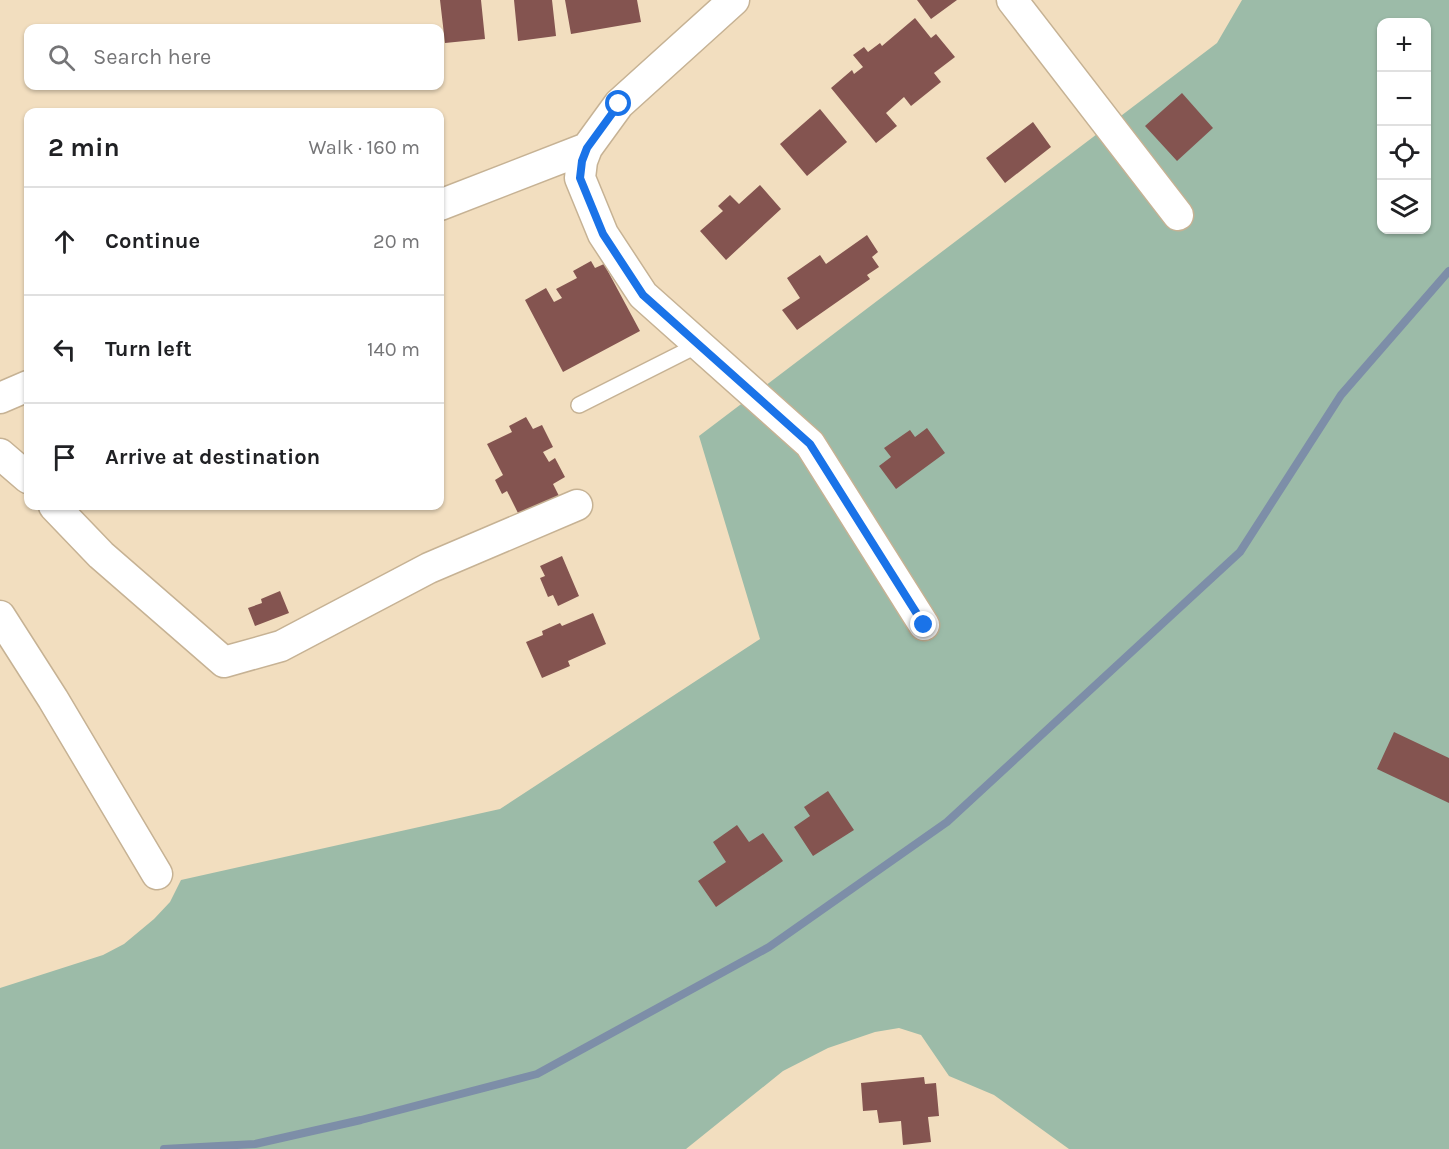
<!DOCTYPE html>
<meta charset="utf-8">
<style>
:root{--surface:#fff;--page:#f2f2f2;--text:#202124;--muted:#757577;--line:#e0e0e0}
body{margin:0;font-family:Karla,sans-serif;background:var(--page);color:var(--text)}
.controls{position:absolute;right:18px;top:18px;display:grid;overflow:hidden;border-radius:12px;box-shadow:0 2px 4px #0004}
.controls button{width:54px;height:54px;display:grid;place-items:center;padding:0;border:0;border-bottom:2px solid var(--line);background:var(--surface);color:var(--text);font:30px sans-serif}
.stop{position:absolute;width:18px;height:18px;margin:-14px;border:4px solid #1a73e8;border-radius:50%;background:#fff}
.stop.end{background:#1a73e8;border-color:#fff;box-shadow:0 2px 6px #0008}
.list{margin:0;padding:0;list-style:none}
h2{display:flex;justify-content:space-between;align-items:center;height:78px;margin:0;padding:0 24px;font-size:26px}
h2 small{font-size:20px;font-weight:400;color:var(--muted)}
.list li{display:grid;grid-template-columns:39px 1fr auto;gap:18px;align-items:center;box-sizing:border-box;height:108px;padding:0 24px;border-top:2px solid var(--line)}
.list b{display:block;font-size:22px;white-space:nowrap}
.list em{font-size:20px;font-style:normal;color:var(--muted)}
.icon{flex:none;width:33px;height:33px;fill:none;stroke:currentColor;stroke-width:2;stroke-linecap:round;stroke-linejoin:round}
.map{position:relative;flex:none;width:1449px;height:1149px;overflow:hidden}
.search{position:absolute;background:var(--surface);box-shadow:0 2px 4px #0004;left:24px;top:24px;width:420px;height:66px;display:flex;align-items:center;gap:15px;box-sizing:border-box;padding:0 21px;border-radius:12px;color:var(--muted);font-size:22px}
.panel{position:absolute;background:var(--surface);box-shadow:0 2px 4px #0004;left:24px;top:108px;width:420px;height:402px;border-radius:12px}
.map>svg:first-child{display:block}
.green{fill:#9cbba8;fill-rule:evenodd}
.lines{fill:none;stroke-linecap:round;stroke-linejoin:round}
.stream{stroke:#7d8ea8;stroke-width:8}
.building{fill:#845450}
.service-casing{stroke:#c6b294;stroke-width:18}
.minor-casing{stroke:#c6b294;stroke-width:33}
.service{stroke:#fff;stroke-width:15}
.minor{stroke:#fff;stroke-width:30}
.route{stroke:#1a73e8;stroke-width:8}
</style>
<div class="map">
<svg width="1449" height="1149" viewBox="0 0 1449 1149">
<rect width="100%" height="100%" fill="#f2debf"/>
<path class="green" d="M1242,0h207v1149h-380l-75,-54 -45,-19 -28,-41 -22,-7 -24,4 -47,16 -45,23 -97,78h-686v-161l103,-33 21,-11 30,-25 16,-17 11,-22 319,-71 260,-170 -61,-203 518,-393zM1382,22h44v208h-44z"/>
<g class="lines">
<path class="stream" d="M164,1149l91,-5 106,-24 176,-46 232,-127 178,-125 293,-270 101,-157 108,-124"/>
</g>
<path class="building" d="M440,0h41l4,39 -40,4z
M514,0h38l4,36 -38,5z
M565,0h72l4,22 -70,12z
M917,0h40l-26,19z
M915,18l16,20 5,-4 19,23 -21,16 7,9 -30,24 -7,-9 -18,16 11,13 -21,17 -45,-55 21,-18 2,4 9,-7 -10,-12 11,-8 4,5 12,-9 2,3z
M1182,93l31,35 -36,33 -32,-35z
M820,109l27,33 -40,34 -27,-32z
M1033,122l18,25 -46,36 -19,-25z
M760,185l21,24 -55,51 -26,-29 23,-20 -5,-5 12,-11 9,9z
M867,235l11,17 -6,5 7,10 -12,8 3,4 -73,51 -15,-20 18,-12 -13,-20 33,-23 6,9z
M591,261l4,7 9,-4 36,67 -77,41 -38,-72 21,-12 8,14 8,-4 -6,-9 21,-11 -4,-7z
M526,417l7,12 9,-4 11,22 -10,5 6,10 6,-4 10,19 -12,7 8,16 -39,21 -15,-30 -5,3 -7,-14 8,-5 -16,-31 25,-12 -3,-6z
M927,428l18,25 -49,36 -17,-23 12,-9 -7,-9 26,-18 5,7z
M562,556l17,40 -21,10 -5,-11 -5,2 -8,-19 5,-2 -5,-10z
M280,591l9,22 -34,13 -7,-18 14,-5 -1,-4z
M593,613l13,31 -38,17 2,5 -28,12 -16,-36 17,-7 -1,-4 18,-8 2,3z
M1394,732l55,26v45l-72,-34z
M828,791l26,39 -41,26 -19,-29 16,-11 -6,-9z
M737,825l12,17 14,-9 20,28 -67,46 -18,-26 28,-19 -13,-20z
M924,1077l1,7 11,-1 3,33 -11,1 3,25 -28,3 -2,-24 -22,2 -2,-13 -14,1 -2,-28z"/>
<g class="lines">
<defs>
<path id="service" d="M579,405l119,-60"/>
<path id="minor" d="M734,0l-115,104 -32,44 -5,13 -2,17 23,56 40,61 167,149 114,181
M1012,0l166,215
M440,205l147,-57
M0,398l28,-12
M0,454l28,24
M54,506l47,49 123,107 57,-16 148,-78 148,-63
M0,616l53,83 104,175"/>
</defs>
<use href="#service" class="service-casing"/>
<use href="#minor" class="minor-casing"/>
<use href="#service" class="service"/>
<use href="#minor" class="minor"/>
</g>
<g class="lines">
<path class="route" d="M619,104l-32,44 -5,13 -2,17 23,56 40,61 167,149 114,181"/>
</g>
</svg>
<div class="controls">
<button>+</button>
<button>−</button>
<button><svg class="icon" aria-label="locate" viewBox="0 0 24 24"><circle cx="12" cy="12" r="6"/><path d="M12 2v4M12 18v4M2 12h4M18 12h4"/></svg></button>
<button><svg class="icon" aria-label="layers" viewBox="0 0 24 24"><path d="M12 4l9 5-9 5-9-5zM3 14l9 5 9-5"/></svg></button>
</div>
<div class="stop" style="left:619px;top:104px"></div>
<div class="stop end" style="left:924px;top:625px"></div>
<div class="search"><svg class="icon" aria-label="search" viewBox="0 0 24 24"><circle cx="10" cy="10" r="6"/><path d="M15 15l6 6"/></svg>Search here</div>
<section class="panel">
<h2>2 min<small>Walk · 160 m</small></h2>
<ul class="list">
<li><svg class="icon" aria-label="ahead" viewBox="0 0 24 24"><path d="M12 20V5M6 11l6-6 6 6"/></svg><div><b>Continue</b></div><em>20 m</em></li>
<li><svg class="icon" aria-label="left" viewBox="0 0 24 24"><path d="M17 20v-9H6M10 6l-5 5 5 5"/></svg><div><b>Turn left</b></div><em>140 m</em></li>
<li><svg class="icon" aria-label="arrive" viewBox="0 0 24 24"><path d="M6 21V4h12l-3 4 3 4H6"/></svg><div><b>Arrive at destination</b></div></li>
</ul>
</section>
</div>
